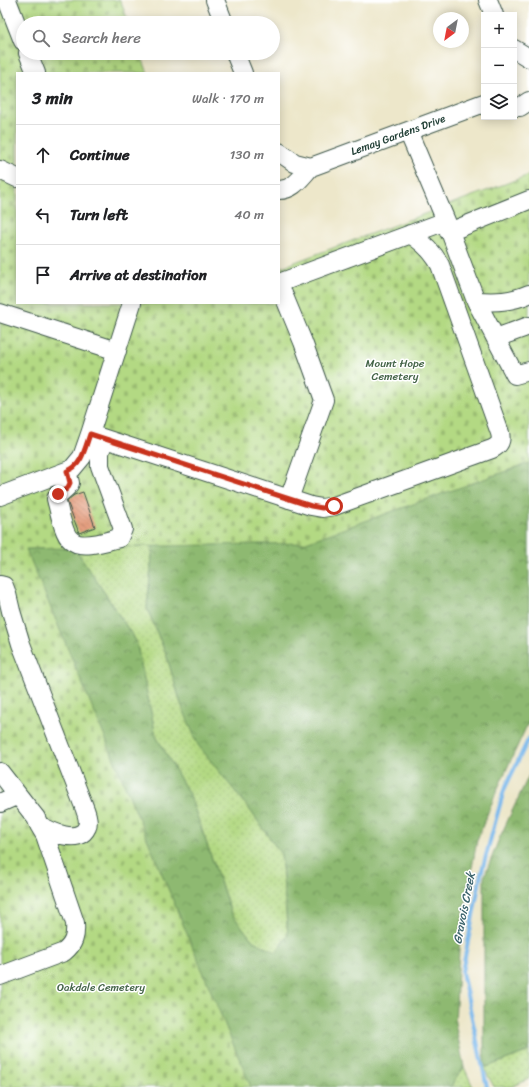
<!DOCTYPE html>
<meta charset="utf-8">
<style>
:root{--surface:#fff;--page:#f6f6f6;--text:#202124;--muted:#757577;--line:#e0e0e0}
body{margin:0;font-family:Sriracha,sans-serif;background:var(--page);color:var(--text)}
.controls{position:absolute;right:12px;top:12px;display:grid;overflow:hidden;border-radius:0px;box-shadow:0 2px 10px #0003}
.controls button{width:36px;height:36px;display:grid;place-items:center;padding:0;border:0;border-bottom:1px solid var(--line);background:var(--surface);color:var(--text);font:20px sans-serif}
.compass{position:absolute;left:433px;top:12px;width:36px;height:36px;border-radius:50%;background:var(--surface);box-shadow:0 2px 10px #0003;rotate:212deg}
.stop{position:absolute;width:12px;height:12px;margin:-9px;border:3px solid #c8321e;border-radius:50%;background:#fff}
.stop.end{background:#c8321e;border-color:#fff;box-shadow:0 1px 4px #0008}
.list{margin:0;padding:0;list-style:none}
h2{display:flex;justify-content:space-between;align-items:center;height:52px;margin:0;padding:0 16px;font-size:17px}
h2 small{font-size:13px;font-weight:400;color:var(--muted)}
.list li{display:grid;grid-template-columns:26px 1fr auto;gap:12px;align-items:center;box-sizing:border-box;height:60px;padding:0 16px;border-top:1px solid var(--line)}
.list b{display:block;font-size:15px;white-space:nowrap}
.list em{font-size:13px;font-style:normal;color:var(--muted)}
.icon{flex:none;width:22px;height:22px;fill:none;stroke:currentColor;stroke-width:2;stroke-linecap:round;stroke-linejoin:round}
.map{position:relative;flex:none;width:529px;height:1087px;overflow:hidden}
.search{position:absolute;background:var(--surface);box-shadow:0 2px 10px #0003;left:16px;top:16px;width:264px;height:44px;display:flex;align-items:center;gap:10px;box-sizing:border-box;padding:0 14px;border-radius:22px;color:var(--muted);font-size:15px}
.panel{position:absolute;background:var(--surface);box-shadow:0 2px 10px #0003;left:16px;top:72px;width:264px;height:232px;border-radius:0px}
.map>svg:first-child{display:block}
.grass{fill:url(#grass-dots);stroke:#698b5c}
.forest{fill:url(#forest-crowns);stroke:#567b52}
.cemetery{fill:url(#cemetery-stones);stroke:#698b5c}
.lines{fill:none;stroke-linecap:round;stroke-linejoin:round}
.stream{stroke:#78b7ec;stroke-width:4}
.building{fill:url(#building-back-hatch)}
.minor-casing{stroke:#3e564a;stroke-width:20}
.minor{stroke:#fff;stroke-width:18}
.route{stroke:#c8321e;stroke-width:5}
.labels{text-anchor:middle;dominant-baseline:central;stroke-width:3;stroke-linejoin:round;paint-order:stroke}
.street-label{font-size:11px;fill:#1f3d34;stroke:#fff}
.park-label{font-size:11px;fill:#446448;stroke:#fff}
.water-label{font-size:12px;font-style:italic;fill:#3a626b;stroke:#fff}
</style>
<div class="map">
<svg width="529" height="1087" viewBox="0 0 529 1087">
<defs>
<pattern id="grass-dots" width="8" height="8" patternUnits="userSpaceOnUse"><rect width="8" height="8" fill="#b3d983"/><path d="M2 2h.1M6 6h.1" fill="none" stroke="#9abb72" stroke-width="1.8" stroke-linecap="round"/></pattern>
<pattern id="forest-crowns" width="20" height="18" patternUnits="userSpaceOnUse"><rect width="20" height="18" fill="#8eb971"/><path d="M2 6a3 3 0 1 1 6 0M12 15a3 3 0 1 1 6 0" fill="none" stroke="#73985e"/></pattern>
<pattern id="cemetery-stones" width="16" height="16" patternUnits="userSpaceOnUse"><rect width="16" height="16" fill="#b3d983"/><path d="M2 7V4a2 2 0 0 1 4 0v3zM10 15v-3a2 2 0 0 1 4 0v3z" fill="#9abb72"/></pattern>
<pattern id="building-back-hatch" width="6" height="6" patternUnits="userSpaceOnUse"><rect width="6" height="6" fill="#e59f80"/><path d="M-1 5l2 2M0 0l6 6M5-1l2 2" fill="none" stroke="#b9836a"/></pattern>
</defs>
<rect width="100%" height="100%" fill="#fff"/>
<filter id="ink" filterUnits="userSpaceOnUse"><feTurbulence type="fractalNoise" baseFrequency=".025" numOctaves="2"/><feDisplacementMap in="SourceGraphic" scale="8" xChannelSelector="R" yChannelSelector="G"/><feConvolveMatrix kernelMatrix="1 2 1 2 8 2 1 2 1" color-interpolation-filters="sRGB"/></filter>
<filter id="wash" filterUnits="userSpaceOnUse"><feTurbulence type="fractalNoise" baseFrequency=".012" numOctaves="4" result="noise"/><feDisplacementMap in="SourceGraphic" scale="16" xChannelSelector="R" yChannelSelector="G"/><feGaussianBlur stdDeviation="0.9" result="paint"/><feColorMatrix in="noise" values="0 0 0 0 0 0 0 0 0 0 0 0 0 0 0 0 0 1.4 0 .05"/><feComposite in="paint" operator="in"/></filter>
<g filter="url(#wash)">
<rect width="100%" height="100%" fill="#ede7ca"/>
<path class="grass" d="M153,546l-6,62 20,49 14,47 69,106 31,44 7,81 -12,17 -23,-11 -22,-28 -41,-117 -34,-60 -20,-95 -61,-93z
M529,1051v28l-18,8h-17l-10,-19z
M464,1067l9,20h-23l1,-1z"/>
<path class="forest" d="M529,463v258l-32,69 -20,50 -17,94 -5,89 9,44 -14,20h-199l-225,-538 49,-1 61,93 20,95 34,60 41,117 22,28 23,11 12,-17 -7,-81 -31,-44 -52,-65 -17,-41 -14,-47 -20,-49 6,-62 150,-3z
M529,775v276l-45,17v-191l15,-38z"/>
<path class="cemetery" d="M0,0h120l9,23h-106v30h117l8,20h-131v230h262v-35l250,-93v288l-226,80 -277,6 225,538h-251z"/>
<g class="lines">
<path class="stream" d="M487,1087l-25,-115 19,-98 23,-84 25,-52"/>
</g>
<g id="blocks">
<path class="building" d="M83,492l12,35 -16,6 -12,-32 7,-6z"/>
</g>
</g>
<g filter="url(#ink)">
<use href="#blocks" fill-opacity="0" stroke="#3e564a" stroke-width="1"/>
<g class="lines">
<defs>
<path id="minor" d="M7,0l16,41
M215,0l9,23
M488,0l6,15
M514,49l15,9
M28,53l8,20
M235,53l8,20
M514,107h6l9,-6
M408,131l38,90 30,80 39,74 14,-4
M279,152l16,11 16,4 173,-64
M0,170l17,8
M279,190c15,0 22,-13 32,-23
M449,232l80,-32
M279,283l167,-62
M279,284l24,58 21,58 -35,99
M476,301c21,1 34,1 53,-7
M132,303l-42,131 221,72 11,2 12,-2 158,-57c8,-4 10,-8 8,-16l-60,-168c-7,-13 -17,-23 -30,-31
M0,313l117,38
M496,338l33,-12
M67,471l3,12c-4,8 -11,8 -14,16 3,10 7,35 15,41 10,10 36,1 48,-2l4,-9 -23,-63v-13l4,-14
M0,496l72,-27 10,-12 8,-23
M0,585l4,1 3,8 4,17 10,33 60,155c3,8 9,20 6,28 -8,19 -37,4 -48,-2
M0,772l36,46 3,7 6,10 30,88c1,13 -1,21 -11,29l-64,24
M0,803l18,-8"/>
</defs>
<use href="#minor" class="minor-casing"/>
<use href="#minor" class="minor"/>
</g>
</g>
<g class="lines" filter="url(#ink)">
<path class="route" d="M58,494l9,-5 3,-6 -3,-12c15,-5 18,-23 23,-37l221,72 11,2 12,-2"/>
</g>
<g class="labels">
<g class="street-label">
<text transform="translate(398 135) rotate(-20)">Lemay Gardens Drive</text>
</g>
<g class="park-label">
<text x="395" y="363">Mount Hope<tspan x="395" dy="13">Cemetery</tspan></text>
<text x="101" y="987">Oakdale Cemetery</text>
</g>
<g class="water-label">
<text transform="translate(464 908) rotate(-79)">Gravois Creek</text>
</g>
</g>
</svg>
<div class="controls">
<button>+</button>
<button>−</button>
<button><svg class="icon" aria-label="layers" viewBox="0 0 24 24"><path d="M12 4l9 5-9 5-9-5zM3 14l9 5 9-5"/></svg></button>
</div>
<svg class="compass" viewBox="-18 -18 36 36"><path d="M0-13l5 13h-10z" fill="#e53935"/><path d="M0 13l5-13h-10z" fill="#757577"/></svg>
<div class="stop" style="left:334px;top:506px"></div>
<div class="stop end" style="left:58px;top:494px"></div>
<div class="search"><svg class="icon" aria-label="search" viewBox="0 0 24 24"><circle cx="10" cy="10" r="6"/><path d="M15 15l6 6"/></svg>Search here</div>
<section class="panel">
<h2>3 min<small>Walk · 170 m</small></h2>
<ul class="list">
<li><svg class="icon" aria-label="ahead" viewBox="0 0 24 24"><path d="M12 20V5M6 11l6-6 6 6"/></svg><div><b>Continue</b></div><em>130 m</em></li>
<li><svg class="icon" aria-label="left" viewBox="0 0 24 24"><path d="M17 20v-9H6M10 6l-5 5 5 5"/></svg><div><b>Turn left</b></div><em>40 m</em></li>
<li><svg class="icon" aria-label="arrive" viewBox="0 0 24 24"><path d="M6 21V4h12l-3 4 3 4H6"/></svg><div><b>Arrive at destination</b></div></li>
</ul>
</section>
</div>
